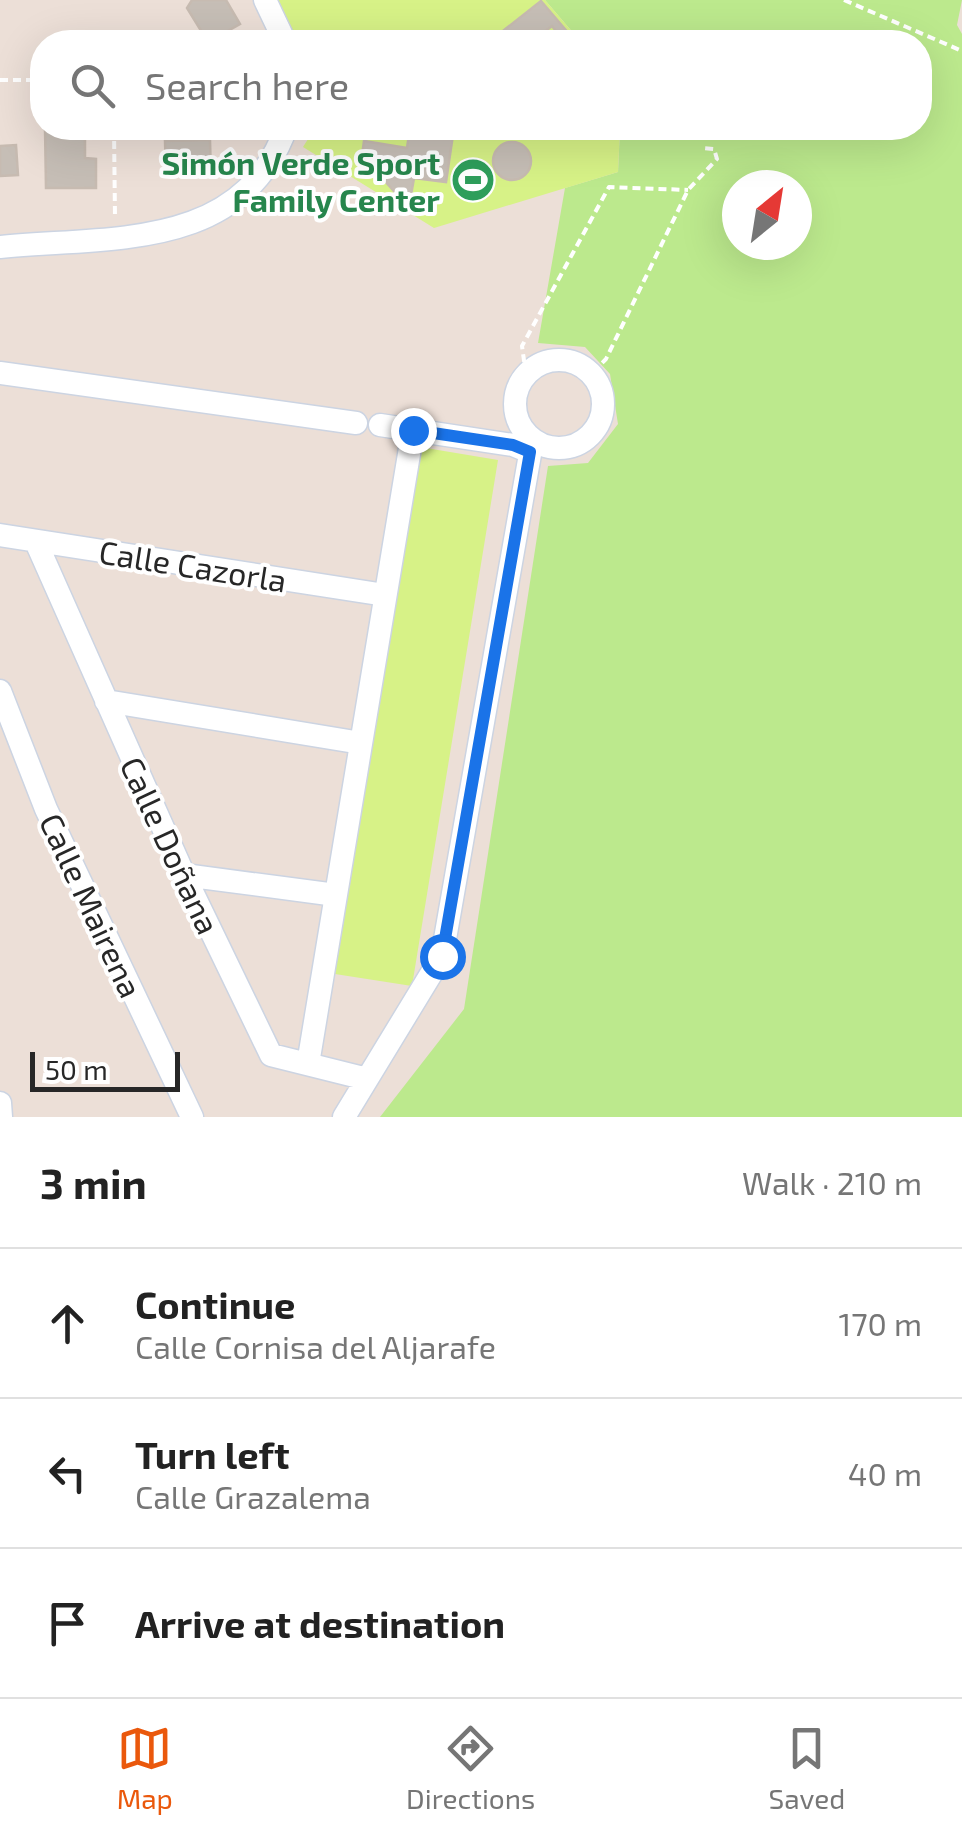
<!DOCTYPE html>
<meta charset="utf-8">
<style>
:root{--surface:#fff;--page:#f6f6f6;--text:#222;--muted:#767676;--line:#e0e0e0;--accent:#ea580c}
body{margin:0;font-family:"Exo 2",sans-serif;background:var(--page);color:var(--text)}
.compass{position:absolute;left:722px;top:170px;width:90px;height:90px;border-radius:50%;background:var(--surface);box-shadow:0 10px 40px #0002;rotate:30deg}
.scale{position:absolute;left:30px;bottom:25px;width:150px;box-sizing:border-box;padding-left:10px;border:5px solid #272727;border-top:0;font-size:28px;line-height:35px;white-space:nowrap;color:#272727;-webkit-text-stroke:8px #fff;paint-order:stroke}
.stop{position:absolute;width:30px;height:30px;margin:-22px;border:8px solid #1a73e8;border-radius:50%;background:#fff}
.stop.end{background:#1a73e8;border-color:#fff;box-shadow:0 2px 10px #0008}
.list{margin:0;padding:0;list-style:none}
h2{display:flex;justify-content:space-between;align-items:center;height:130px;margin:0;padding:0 40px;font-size:42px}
h2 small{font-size:32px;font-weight:400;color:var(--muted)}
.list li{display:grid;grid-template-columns:65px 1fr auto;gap:30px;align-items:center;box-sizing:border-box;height:150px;padding:0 40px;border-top:2px solid var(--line)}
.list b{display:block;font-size:38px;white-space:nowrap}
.list p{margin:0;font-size:32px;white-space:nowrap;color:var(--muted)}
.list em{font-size:32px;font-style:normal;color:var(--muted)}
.icon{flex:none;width:55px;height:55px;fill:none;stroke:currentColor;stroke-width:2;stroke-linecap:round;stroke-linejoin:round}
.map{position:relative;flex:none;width:962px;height:1117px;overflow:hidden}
.search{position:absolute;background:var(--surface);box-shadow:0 10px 40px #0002;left:30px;right:30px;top:30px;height:110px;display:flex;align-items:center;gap:25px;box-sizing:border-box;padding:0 35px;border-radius:40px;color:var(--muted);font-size:38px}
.sheet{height:580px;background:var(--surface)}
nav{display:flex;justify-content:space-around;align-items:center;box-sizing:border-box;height:140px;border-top:2px solid var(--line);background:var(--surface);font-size:28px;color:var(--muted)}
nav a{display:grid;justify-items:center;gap:5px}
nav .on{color:var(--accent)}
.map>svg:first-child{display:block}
.green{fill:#bce98d;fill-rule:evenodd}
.pitch{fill:#d7f287}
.building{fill:#c6beb6;stroke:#c7bbb1;stroke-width:2.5}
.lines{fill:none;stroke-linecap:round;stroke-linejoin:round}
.street-casing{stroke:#ccd4e2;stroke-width:25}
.path{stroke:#fff;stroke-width:4;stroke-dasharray:8 5;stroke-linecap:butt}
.street{stroke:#fff;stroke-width:22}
.route{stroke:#1a73e8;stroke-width:12}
.labels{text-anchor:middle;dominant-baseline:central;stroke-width:8;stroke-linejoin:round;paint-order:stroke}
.leisure-label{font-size:32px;font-weight:bold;fill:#27864d;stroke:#fff;text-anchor:end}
.street-label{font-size:32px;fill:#272727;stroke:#fff}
</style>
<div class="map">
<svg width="962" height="1117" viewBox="0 0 962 1117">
<rect width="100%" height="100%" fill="#ecdfd7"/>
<path class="green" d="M545,0h417l-5,25 5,9v1083h-582l84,-108 84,-543 40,-3 30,-39 -8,-50 -25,-27 -47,-4 27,-155 53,-16 2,-44h300v-86h-339zM737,185h60v60h-60z"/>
<path class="pitch" d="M265,0h280l36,42h-296z
M315,128h305l-2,44 -184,56 -131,-81z
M420,447l78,13 -86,526 -77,-12z"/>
<path class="building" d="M192,0h34l14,24 -32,18 -21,-34z
M541,1l29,34 -7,5 -11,-14 -21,16h-42z
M45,128h40v30l11,1v29h-50z
M410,128h44l-8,54 -32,-4 -4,23 -9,-2 -39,-44 2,-14 43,7z
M210,140l1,36h-45l-1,-35z
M493 161a19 19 0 1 1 38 0a19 19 0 1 1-38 0Z
M16,145l2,30 -18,1v-30z"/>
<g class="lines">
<defs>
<path id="street" d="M265,0l20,42
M0,247c109,-11 241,5 286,-119
M515 404a44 44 0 1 1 88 0a44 44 0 1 1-88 0Z
M0,373l356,50
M380,425l133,20 17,7
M0,535l385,60
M36,542l148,333 87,180 96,24
M0,691l46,118 146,308
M106,701l255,42
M184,875l152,20
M308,1064l105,-634
M0,1103l1,14
M344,1117l98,-161 90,-513"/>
</defs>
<use href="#street" class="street-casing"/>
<path class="path" d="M844,0l118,51
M0,80h42
M114,128l1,90
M593,372l13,-13 82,-169 29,-31 -3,-10 -11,-1
M526,375l-4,-29 87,-159 79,3"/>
<use href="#street" class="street"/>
</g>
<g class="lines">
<path class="route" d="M413,430l100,15 17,7 -88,504"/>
</g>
<defs>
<symbol id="stadium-disc" viewBox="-11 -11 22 22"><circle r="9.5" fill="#2e9e5b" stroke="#fff"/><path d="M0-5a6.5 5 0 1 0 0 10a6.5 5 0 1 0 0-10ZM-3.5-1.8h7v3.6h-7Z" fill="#fff"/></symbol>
</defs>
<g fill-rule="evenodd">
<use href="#stadium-disc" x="448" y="155" width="50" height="50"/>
</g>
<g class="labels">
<g class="leisure-label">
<text x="440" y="162">Simón Verde Sport<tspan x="440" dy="37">Family Center</tspan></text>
</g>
<g class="street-label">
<text transform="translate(193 565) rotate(9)">Calle Cazorla</text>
<text transform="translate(171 845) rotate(65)">Calle Doñana</text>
<text transform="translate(92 905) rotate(65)">Calle Mairena</text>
</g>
</g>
</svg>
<svg class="compass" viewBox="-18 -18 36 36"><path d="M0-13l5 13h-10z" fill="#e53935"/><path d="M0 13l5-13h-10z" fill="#767676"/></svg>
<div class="scale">50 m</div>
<div class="stop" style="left:442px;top:956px"></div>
<div class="stop end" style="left:413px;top:430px"></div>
<div class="search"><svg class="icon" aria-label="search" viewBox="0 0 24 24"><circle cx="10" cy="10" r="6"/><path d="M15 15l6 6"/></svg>Search here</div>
</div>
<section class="sheet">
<h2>3 min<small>Walk · 210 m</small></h2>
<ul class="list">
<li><svg class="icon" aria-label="ahead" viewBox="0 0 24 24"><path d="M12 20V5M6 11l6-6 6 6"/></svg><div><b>Continue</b><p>Calle Cornisa del Aljarafe</p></div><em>170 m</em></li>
<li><svg class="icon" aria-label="left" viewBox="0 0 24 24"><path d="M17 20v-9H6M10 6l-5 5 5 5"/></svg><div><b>Turn left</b><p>Calle Grazalema</p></div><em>40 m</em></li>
<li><svg class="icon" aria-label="arrive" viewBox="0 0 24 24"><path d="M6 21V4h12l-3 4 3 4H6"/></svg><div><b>Arrive at destination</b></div></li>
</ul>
</section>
<nav>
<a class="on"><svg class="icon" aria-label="map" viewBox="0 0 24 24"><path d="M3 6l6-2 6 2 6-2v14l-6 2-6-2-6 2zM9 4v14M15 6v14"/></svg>Map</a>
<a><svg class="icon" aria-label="directions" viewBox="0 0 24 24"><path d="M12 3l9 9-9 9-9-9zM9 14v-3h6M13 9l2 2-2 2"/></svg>Directions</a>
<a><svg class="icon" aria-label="saved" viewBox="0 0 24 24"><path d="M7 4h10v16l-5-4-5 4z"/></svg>Saved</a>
</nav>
